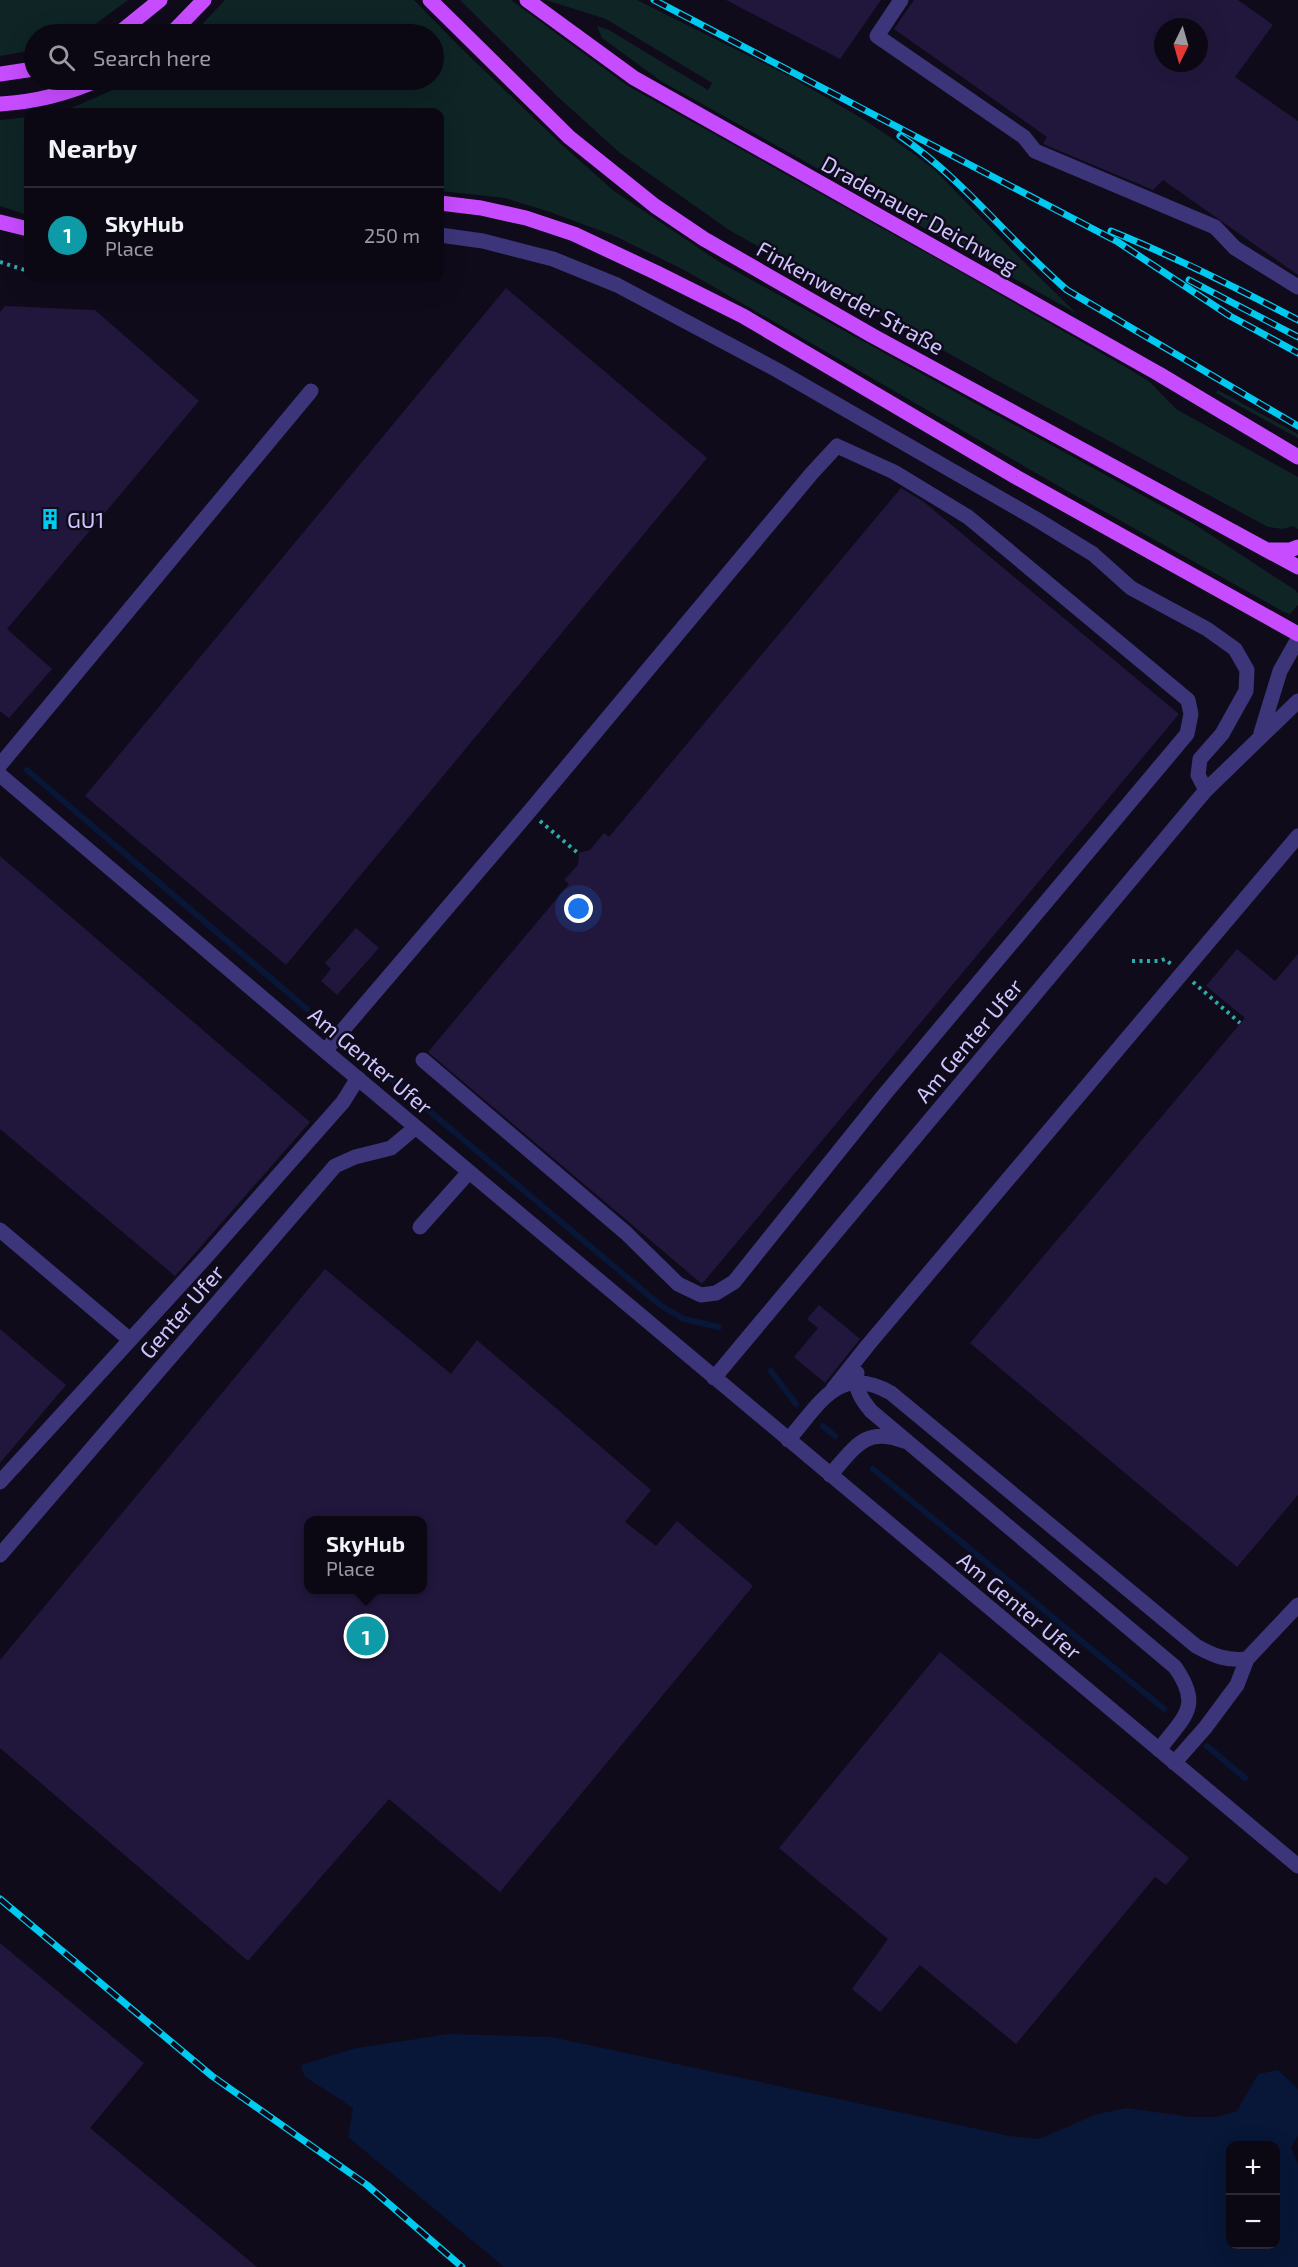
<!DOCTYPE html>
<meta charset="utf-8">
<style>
:root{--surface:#0b0814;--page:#14111d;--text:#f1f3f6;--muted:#9a9aa0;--line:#2b2934;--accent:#00caf0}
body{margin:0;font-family:"Exo 2",sans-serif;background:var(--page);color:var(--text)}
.controls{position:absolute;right:18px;bottom:18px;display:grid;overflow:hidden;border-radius:12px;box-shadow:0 6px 24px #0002}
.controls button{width:54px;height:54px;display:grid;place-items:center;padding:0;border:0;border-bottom:2px solid var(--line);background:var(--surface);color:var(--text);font:30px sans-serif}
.compass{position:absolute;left:1154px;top:18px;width:54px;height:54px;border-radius:50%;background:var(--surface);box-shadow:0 6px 24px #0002;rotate:185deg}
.you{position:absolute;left:579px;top:909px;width:21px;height:21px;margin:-15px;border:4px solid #fff;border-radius:50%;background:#1a73e8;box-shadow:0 0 0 9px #1a73e833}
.badge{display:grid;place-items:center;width:39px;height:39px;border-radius:50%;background:var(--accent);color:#fff;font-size:20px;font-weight:700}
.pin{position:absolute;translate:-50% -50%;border:3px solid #fff;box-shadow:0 2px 6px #0006}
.popup{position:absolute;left:304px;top:1516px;width:123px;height:78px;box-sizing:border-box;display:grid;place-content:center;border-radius:12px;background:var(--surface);filter:drop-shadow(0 2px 4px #0005);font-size:20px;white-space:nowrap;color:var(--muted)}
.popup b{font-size:22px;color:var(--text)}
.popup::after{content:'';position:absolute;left:50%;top:100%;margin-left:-12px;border:12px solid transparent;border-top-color:var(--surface)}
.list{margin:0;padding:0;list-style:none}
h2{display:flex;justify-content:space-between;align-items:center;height:78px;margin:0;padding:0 24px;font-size:26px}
h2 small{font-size:20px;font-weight:400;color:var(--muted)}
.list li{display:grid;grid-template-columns:39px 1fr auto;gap:18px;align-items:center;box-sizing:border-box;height:96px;padding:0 24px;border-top:2px solid var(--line)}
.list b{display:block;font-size:22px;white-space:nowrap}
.list p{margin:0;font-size:20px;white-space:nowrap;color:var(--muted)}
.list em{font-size:20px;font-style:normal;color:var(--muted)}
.icon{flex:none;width:33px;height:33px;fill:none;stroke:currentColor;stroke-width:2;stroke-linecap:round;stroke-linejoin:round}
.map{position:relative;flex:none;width:1298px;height:2267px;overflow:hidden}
.search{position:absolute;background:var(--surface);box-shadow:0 6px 24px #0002;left:24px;top:24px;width:420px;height:66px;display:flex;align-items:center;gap:15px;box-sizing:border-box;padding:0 21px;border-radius:33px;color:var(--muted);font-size:22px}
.panel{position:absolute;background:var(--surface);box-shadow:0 6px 24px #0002;left:24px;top:108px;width:420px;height:174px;border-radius:12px}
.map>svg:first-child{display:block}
.green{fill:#0e2425}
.water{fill:#081637;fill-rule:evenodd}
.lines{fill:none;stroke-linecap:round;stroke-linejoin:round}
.stream{stroke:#081637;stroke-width:6}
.building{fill:#21173c;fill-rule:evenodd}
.path{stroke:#2cacac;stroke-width:4;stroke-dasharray:3 4.5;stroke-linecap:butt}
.minor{stroke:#3c357a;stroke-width:15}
.major{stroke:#c74cff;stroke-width:15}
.rail-casing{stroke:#00caf0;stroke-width:7}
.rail{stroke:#0f0b1b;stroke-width:4.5;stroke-dasharray:14;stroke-linecap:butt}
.labels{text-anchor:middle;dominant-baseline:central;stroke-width:5;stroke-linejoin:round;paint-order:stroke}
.street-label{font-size:22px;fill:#cfc5ff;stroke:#0f0b1b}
.poi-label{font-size:22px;fill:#cfc5ff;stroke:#0f0b1b;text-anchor:start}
</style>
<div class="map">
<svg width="1298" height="2267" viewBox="0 0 1298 2267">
<rect width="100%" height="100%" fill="#0f0b1b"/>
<path class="green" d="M0,0h128l-38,28 -15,6h-41v16l-34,6z
M225,0h189l51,52 96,92 53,47 107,72 470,259 104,68 3,3v12l-8,9 -6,-2 -222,-124 -376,-217 -71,-35 -68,-25 -42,-13 -65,-7v-79h-392l26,-5 61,-27h299v-46h-241z
M460,0h51l117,86 336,188 165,95 21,13 26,27 122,68v52l-5,-3 -10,3 -15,-2 -281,-152 -258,-145 -109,-77 -62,-56z
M546,0h91l154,77 72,42 33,22 39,29 86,89 55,54 -415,-232 -59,-43 -5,-12 12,4 99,60 4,-7 -106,-64z
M28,117v98l-28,-9v-86z
M1218,390l80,44v4l-82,-45z"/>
<path class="water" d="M449,2034l103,3 458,99 29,3 58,-25 30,-6 64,9h25l21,-6 21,-37 20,-4 20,19v47l-7,11 7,17v103h-794l-156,-130 5,-29 -49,-32 -3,-11 55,-17zM1230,2146h46v98h-46z"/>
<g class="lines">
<path class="stream" d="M27,770l280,239
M364,1056l296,249 24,14 35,8
M771,1371l25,33
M823,1426l12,10
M873,1469l291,240
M1207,1746l38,32"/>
</g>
<path class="building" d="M726,0h155l-41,59z
M914,0h324l35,25 -38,52 63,44v154l-135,-95 -10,10 -110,-46 4,-7 -153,-108zM1163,27h36v36h-36z
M506,288l201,170 -421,507 -201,-169z
M5,306l90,4 104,91 -192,228 45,40 -43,49 -9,-7v-399z
M901,488l23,14 255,212 -477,570 -274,-232 141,-168 -5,-4 14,-15 1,-12 11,-3 14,-17 5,4z
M0,856l310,266 -135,154 -175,-147z
M356,928l23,20 -42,47 -16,-14 10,-12 -6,-6z
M1237,949l38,32 23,-27v541l-61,72 -267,-224 275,-325 -39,-32z
M325,1269l126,105 26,-34 174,150 -26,32 31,24 21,-25 76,65 -253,306 -111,-93 -141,162 -248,-213v-88zM309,1521h114v69h-114z
M819,1305l41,34 -35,44 -31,-26 24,-29 -11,-9z
M0,1329l66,56 -66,78z
M940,1652l249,206 -23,27 -11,-8 -139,167 -96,-79 -40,47 -28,-23 36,-50 -109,-91z
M0,1943l144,120 -54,65 167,139h-257z"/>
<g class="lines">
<path class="path" d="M0,262l28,9
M540,821l39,33
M1132,961h27l6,-2 6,5
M1193,982l47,41"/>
<path class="minor" d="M901,0l-24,36 147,101 11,14 180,76 20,21 63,39
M440,235l43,6 70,18 64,26 160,85 259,149 57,35 38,34 76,41 28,20 12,21 -1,21 -24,43 -22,25 -2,16 8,15
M1261,733l19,-62 18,-32
M0,765l311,-374
M0,775l325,276 973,815
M325,1051l204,-239 283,-339 25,-27 57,26 74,45 220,183 3,14 -4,20 -303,361 -150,187 -18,11 -15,2 -23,-11 -52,-51 -203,-173
M420,1227l49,-55
M0,1230l129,109
M857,1373c-3,16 5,27 14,38l304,256c28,40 9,49 -16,83
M714,1378l492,-588 92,-89
M833,1389l35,-44 430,-509
M788,1440c32,-36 50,-77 103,-47l305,253c18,10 30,15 51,13
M830,1475c25,-27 34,-49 74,-34
M0,1482l207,-226 136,-154 15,-24
M0,1555l335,-389 20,-9 36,-9 25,-21
M1174,1763l31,-35 32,-43 10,-26 51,-54"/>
<path class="major" d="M430,0l139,137 86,69 49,33 169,97 425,231
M527,0l107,78 525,296 139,83
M118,34l42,-34
M171,34l33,-34
M0,74l34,-5
M0,104c34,-2 67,-10 98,-24
M440,203l41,5 45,10 48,16 83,39 86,43 273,161 282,157
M0,222l28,7
M1268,550h22l8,-3"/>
<defs>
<path id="rail" d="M654,0l464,242 112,74 68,37
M900,136c63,43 110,105 167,154l231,136
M1111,231c65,26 126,57 187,89
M1189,280l109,57
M0,1899l212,177 155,109 95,82"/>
</defs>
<use href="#rail" class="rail-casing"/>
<use href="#rail" class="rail"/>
</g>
<defs>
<symbol id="building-bare" viewBox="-9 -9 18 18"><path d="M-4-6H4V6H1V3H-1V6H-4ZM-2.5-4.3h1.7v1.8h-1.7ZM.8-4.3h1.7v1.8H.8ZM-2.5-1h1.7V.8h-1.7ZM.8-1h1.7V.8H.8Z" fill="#00caf0" stroke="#0f0b1b" stroke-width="2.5" paint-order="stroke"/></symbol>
</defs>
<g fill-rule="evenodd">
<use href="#building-bare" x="35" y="504" width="30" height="30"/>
</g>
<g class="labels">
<g class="street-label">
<text transform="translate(920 214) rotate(29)">Dradenauer Deichweg</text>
<text transform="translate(851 297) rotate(29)">Finkenwerder Straße</text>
<text transform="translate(968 1040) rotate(-50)">Am Genter Ufer</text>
<text transform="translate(371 1060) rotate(40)">Am Genter Ufer</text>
<text transform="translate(181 1311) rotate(-49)">Genter Ufer</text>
<text transform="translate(1020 1605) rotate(40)">Am Genter Ufer</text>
</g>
<g class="poi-label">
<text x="67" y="519">GU1</text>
</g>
</g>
</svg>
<div class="controls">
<button>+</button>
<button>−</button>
</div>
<svg class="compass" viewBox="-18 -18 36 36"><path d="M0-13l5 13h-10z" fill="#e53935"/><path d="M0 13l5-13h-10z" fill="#9a9aa0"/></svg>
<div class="you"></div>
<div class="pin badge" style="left:366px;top:1636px;background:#0f9aa8">1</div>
<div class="popup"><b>SkyHub</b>Place</div>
<div class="search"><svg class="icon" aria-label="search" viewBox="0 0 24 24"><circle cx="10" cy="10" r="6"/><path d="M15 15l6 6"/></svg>Search here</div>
<section class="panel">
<h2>Nearby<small></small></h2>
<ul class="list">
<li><span class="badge" style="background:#0f9aa8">1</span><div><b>SkyHub</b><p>Place</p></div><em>250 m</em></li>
</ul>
</section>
</div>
